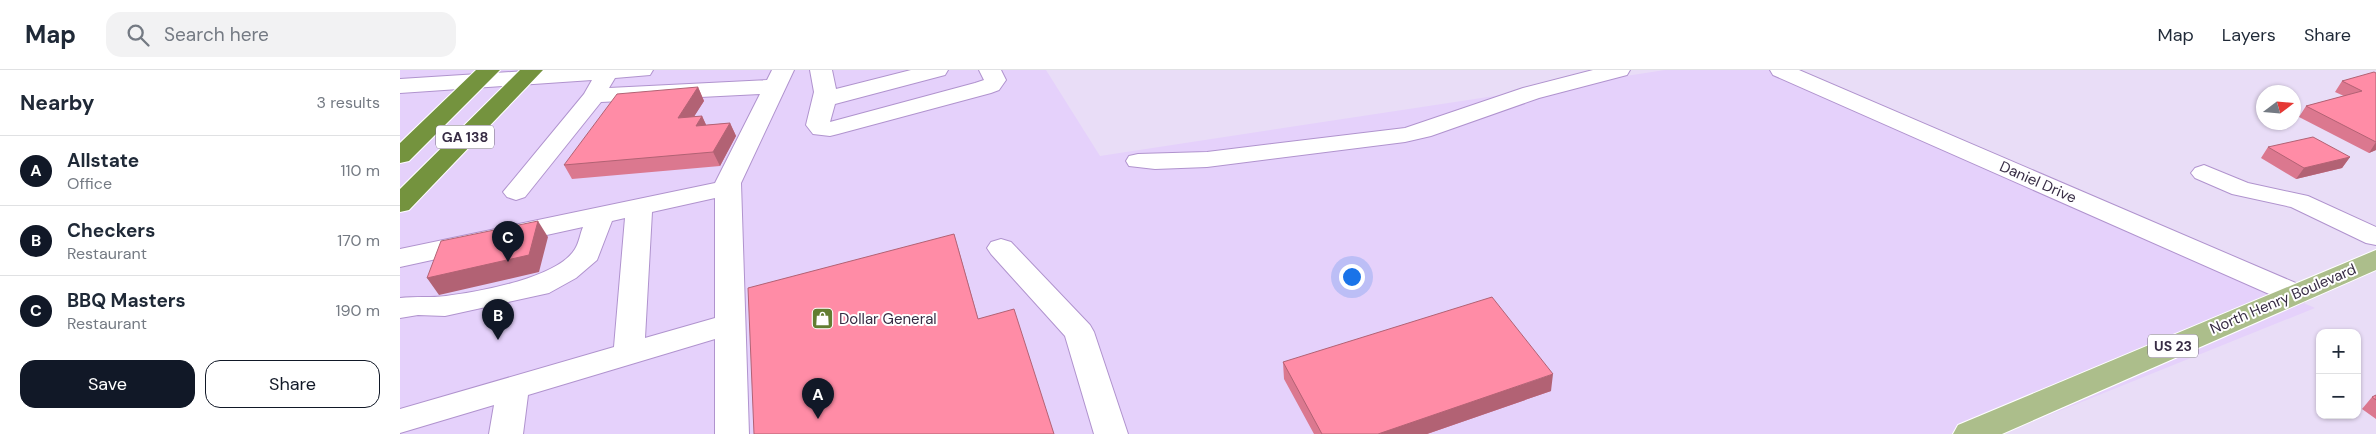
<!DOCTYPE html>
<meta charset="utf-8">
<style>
:root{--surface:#fff;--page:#f2f2f3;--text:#1f2937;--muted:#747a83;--line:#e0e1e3;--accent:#111827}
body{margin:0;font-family:"DM Sans",sans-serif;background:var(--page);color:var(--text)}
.controls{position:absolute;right:15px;bottom:15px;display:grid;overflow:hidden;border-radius:10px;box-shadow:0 1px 4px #0004}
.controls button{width:45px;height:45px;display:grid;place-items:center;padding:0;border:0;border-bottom:1px solid var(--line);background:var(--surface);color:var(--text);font:25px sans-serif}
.compass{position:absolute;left:1856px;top:15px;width:45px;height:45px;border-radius:50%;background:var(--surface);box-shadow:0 1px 4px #0004;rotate:74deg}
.you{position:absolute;left:951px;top:206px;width:18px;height:18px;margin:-12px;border:4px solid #fff;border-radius:50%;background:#1a73e8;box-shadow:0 0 0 8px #1a73e833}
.badge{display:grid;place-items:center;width:32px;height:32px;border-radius:50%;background:var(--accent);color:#fff;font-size:16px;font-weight:700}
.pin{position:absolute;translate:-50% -41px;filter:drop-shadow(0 1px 2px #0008)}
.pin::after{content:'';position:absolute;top:26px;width:18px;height:15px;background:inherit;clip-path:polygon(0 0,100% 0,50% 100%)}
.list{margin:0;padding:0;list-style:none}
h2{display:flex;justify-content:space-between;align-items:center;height:65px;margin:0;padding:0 20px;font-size:21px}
h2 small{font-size:16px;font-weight:400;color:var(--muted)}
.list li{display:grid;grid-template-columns:32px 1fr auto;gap:15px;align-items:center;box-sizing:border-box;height:70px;padding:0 20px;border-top:1px solid var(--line)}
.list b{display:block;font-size:19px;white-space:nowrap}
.list p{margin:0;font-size:16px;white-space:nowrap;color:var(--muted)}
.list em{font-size:16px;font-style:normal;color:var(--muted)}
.actions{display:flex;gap:10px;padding:15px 20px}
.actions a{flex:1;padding:11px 0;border:1px solid var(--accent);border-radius:15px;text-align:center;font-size:18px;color:var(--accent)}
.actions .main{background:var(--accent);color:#fff}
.icon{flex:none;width:28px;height:28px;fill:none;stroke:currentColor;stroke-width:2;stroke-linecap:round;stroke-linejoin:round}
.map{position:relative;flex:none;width:1976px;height:364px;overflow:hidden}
header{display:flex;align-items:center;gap:30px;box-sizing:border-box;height:70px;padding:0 25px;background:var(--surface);border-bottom:1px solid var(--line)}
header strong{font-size:24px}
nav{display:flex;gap:28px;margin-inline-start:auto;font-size:18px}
.search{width:350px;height:45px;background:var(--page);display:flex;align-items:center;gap:12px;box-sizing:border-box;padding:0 18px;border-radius:15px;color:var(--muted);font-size:19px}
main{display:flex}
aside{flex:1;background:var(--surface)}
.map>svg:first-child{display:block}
.built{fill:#e5d1fb}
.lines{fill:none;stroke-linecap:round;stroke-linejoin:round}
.minor-casing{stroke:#b093ce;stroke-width:2}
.major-casing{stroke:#fff;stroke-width:2}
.highway-casing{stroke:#fff;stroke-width:2}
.minor{fill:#fff;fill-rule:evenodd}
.major{fill:#acbe8b;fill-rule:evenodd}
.highway{fill:#74933e;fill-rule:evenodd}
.wall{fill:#db788f}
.shaded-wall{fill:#b26274}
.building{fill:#ff8ca6;stroke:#b26274}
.labels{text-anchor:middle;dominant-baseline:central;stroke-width:4;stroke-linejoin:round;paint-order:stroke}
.shield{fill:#fff;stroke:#746c7d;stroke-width:1}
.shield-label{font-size:14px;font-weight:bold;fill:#382d45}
.street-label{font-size:15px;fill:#382d45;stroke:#fff}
.poi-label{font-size:15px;fill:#382d45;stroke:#fff;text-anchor:start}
</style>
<header>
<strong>Map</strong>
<div class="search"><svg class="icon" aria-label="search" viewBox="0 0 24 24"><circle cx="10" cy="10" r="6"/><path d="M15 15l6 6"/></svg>Search here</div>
<nav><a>Map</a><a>Layers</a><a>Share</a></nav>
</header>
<main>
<aside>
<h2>Nearby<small>3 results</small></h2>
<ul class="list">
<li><span class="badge">A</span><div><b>Allstate</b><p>Office</p></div><em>110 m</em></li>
<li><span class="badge">B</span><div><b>Checkers</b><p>Restaurant</p></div><em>170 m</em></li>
<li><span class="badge">C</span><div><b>BBQ Masters</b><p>Restaurant</p></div><em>190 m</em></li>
</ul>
<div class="actions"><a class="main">Save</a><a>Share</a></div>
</aside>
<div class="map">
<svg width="1976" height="364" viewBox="0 0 1976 364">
<rect width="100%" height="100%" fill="#e9ddf7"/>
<path class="built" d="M0,0h646l54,86 565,-86h108l542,238 -313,126h-1602z"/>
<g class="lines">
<defs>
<path id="minor" d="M142,0h111l-3,5 -35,3 -6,10 158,-8 5,-10h22l-53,113 8,251h-34v-95l-187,56 -5,39h-34l5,-29 -94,28v-24l214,-62 11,-129 -13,3 -15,39 -21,18 -27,15 -104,23 -27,-1 -18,3v-20c16,-2 31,0 46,-2 32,-4 112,-18 129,-47 4,-6 5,-15 8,-22l-183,40v-18l315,-66 45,-89 -159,8 -76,95 -9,3 -9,-3 -4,-5 81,-98 8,-14 -192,13v-14zM315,128v120l-70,20 7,-126z
M410,0h22l4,19 75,-19h37l-3,5 -110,29 -5,18 145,-39 9,-3 -5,-10h22l5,10 -7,10 -8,3 -153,41 -8,2 -17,-2 -7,-9 8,-33z
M1193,0h37l-3,5 -88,23 -108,38 -26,6 -198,25 -52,2 -26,-3 -3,-5 3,-5 9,-2 69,-2 198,-24 118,-40z
M1370,0h29l506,217 4,7 -4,7 -10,3 -10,-3 -512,-226z
M1804,95l44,18 60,13 68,31v18l-10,-2 -75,-36 -59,-13 -37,-16 -4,-5 4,-5z
M601,169l10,3 79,83 4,7 34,102h-34l-29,-98 -74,-82 -4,-6 4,-6z"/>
<path id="major" d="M1976,180v20l-374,164h-49l5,-9z"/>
<path id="highway" d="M76,0h24l-91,91 -9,2v-20z
M120,0h23l-134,140 -9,2v-23z"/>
</defs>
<use href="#minor" class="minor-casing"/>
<use href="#major" class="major-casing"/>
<use href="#highway" class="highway-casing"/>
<use href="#minor" class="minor"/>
<use href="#major" class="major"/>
<use href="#highway" class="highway"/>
</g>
<path class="wall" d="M1976,3v77l-7,3 -70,-36 7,-11 38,-10 -9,-4 7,-11z
M298,17l6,14 -10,15h8l4,9 24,-2 6,13 -16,30 -148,13 -8,-14z
M1868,77l82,10 -8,11 -46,11 -35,-21z
M883,292l268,29 -124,43h-113l-30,-55z
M1976,325v24l-14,-10 10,-12z"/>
<path class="shaded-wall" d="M298,17l6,14 -19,30 -7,-13z
M302,46l6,13 -12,-3z
M330,53l6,13 -16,30 -7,-14z
M1976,72v8l-7,3z
M1950,87l-8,11 -46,11 8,-11z
M138,151l10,16 -9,35 -100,23 -12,-17z
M554,164l5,17 24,85 -5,-17z
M1153,304l-2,17 -124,43h-49z"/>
<path class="building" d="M1974,2l2,1v69l-70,-36 56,-15 -20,-10z
M298,17l-20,31 24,-2 -6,10 34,-3 -17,29 -149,13 53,-71z
M1913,67l37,20 -46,11 -36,-21z
M138,151l-9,34 -102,23 14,-37z
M554,164l24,85 36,-10 40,125h-300l-6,-146z
M1092,227l61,77 -175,60h-56l-39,-72z
M1976,325v5l-4,-3z"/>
<defs>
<symbol id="shop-square" viewBox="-11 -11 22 22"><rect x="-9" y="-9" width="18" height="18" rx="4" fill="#627e32" stroke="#fff"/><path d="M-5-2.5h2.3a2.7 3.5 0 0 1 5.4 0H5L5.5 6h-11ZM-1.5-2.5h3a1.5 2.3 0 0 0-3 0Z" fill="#fff"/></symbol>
</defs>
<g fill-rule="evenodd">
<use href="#shop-square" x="410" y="236" width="25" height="25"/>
</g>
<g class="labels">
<g class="shield">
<rect x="36" y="55.5" width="58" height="23" rx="4"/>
<rect x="1748" y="264.5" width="50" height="23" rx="4"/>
</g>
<g class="shield-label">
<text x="65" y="67">GA 138</text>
<text x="1773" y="276">US 23</text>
</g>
<g class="street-label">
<text transform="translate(1638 112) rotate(24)">Daniel Drive</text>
<text transform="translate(1883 229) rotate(-23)">North Henry Boulevard</text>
</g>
<g class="poi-label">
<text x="439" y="249">Dollar General</text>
</g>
</g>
</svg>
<div class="controls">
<button>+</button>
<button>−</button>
</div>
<svg class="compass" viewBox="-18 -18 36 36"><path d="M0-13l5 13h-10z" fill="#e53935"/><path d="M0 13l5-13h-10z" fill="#747a83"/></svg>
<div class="you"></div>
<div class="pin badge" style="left:418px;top:349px">A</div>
<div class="pin badge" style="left:98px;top:270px">B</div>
<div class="pin badge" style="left:108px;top:192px">C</div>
</div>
</main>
